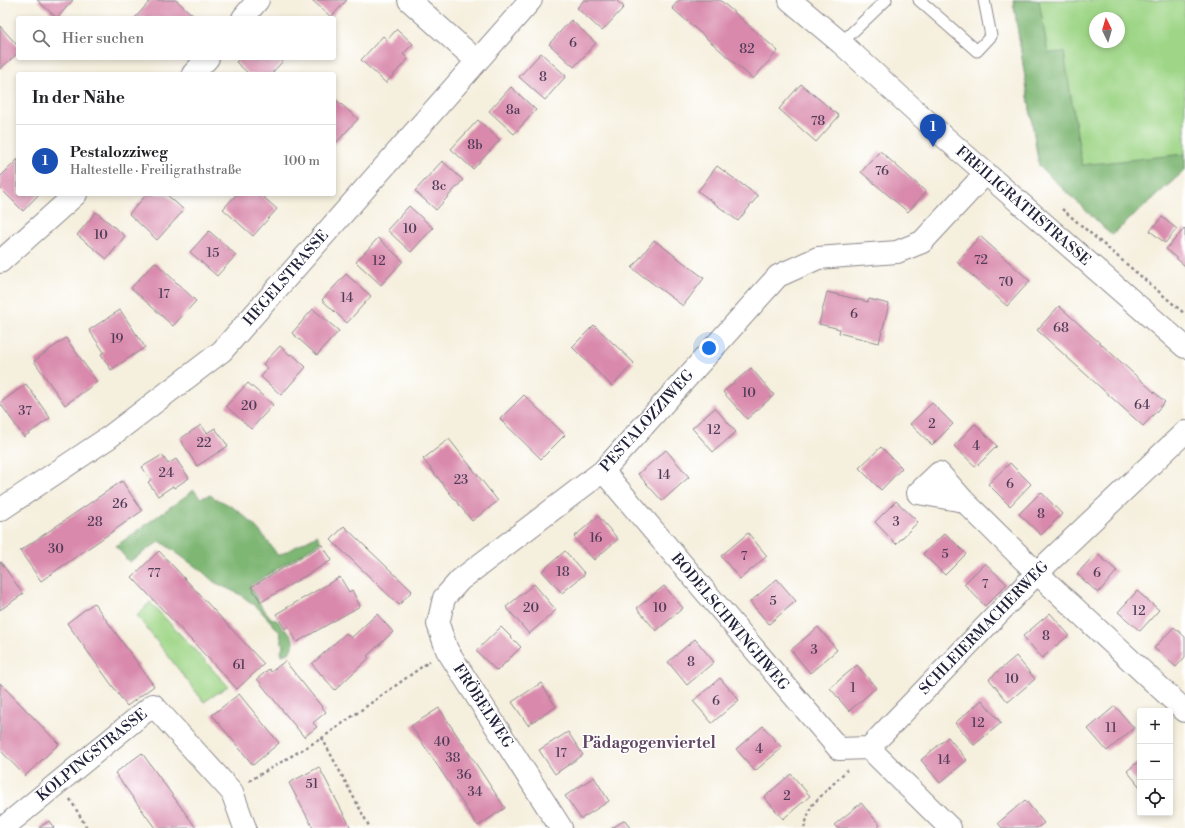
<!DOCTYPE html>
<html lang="de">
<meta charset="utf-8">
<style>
:root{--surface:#fff;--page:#f6f6f6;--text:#202124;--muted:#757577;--line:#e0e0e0;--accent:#1f6fb2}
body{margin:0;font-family:"Libre Bodoni",serif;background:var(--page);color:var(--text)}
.controls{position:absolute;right:12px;bottom:12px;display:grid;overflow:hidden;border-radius:4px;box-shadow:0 2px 6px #0003}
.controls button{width:36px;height:36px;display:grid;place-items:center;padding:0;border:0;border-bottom:1px solid var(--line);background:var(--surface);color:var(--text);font:20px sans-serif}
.compass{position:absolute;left:1089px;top:12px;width:36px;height:36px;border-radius:50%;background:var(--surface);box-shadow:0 2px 6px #0003;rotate:355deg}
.you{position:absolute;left:709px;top:348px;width:14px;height:14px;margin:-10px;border:3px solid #fff;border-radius:50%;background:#1a73e8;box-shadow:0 0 0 6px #1a73e833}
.badge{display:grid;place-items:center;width:26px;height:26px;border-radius:50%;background:var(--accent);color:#fff;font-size:13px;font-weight:700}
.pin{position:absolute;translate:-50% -33px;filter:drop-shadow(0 1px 2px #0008)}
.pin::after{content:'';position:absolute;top:21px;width:14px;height:12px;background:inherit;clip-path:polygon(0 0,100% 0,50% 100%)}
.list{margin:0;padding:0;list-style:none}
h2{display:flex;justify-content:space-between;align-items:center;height:52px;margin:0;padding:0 16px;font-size:17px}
h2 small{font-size:13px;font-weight:400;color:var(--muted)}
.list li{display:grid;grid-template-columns:26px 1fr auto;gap:12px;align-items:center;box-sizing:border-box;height:72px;padding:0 16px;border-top:1px solid var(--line)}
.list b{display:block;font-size:15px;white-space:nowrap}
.list p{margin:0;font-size:13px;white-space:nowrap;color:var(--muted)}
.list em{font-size:13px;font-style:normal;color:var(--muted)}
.icon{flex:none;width:22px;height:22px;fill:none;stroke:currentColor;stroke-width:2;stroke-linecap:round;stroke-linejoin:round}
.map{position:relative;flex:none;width:1185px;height:828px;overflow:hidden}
.search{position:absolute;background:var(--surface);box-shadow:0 2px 6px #0003;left:16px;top:16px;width:320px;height:44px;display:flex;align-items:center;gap:10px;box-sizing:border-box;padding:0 14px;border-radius:4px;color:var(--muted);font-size:15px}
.panel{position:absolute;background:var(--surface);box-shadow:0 2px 6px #0003;left:16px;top:72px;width:320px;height:124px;border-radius:4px}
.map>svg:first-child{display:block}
.green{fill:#9ed586;stroke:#607c60;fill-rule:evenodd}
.forest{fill:#7eb673;stroke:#506c57}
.building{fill:#d989ac}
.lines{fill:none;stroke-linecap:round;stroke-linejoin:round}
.lane-casing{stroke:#8c888c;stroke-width:13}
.street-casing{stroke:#8c888c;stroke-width:24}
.secondary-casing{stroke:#8c888c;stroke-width:24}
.path{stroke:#8c888c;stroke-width:2.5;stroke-dasharray:3 3;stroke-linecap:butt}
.lane{stroke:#fff;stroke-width:11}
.street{stroke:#fff;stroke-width:22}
.secondary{stroke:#fff;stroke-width:22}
.labels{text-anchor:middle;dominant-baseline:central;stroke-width:3;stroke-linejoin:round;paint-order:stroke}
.number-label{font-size:13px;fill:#503c57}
.street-label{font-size:15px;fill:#22223b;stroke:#fff}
.neighbourhood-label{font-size:16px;font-weight:bold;fill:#624663;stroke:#fff}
</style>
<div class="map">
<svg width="1185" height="828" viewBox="0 0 1185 828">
<rect width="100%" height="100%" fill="#fff"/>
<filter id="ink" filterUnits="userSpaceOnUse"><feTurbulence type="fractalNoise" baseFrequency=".025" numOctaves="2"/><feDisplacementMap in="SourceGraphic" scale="8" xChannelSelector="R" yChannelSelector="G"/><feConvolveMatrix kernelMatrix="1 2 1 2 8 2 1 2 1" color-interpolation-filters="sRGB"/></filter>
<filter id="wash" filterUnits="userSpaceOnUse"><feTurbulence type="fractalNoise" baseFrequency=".012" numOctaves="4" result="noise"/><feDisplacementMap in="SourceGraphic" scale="16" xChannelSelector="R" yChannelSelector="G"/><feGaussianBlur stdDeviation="0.9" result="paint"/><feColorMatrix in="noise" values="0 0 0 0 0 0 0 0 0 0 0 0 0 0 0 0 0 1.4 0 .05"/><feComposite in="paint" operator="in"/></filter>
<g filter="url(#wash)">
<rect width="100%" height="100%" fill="#f5efdd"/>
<path class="green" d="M1013,0h172v170l-73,65 -73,-69zM1095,18h24v24h-24z
M150,602l78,84 -24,16 -67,-86z"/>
<path class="forest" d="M1013,0h26l9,53 16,-1 18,113 103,-11v16l-73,65 -73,-69z
M194,490l6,8 11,-3c4,5 9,5 14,8 4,2 9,5 13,8 17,13 29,28 40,45l39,-21 4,7 -71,44 11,20 10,12 7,3 5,8 6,3 4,7v6l-4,8 -7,2 -1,-3 2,-6 -4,-15 -21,-23 -17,-13 -27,-13 -11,-10 -43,-31 -31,21 -13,-16z"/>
<g id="blocks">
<path class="building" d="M37,0h36l-16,18z
M151,0h25l20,18h-61z
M312,0h35l-16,17z
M584,0h32l8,7 -22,24 -25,-23z
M679,0h41l58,51 -25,28 -81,-71z
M571,20l25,23 -22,24 -25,-23z
M0,26l18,20v7l-18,16z
M397,29l16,15 -10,10 5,5 -22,24 -25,-23 22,-24 4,4z
M541,53l25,23 -21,24 -26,-23z
M240,58h40l3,3 -12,13h-22l-13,-12z
M801,84l38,32 -23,26 -37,-33z
M511,87l25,23 -22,24 -25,-23z
M334,98l24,21 -24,26z
M478,120l22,20 -27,29 -22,-20z
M880,151l46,41 -18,20 -47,-40z
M18,159v35h21l-16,17 -23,-23v-11z
M442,161l21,19 -27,30 -21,-19z
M717,166l41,30 -20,25 -40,-30z
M147,194h19l18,16 -27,30 -28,-26z
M237,194h23l17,15 -24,27 -30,-27z
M409,206l24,22 -22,24 -24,-22z
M96,212l29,24 -18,23 -30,-24z
M1162,217l15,12 -12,14 -15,-12z
M1185,228v38l-19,-17z
M209,231l27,24 -19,21 -27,-24z
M980,236l50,45 -23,25 -50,-44z
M378,238l25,23 -22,24 -25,-23z
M654,240l50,38 -21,28 -51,-38z
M155,262l41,39 -23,25 -42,-38z
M346,274l25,22 -24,27 -25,-23z
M827,292l41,10 1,-3 20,5 -10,39 -40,-10 1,-4 -21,-5z
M1059,306l106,96 -22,24 -106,-96z
M313,309l26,22 -22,24 -25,-22z
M120,310l25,37 -34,23 -10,-16 3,-2 -15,-22z
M594,325l40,38 -22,23 -40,-39z
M66,338l31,44 -32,23 -31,-44z
M280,346l10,9 2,-1 14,13 -25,28 -20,-18 7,-9 -5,-4z
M751,368l23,27 -27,24 -24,-27z
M248,383l25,22 -22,24 -25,-23z
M26,384l24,34 -26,19 -24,-34z
M524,395l41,40 -24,24 -41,-40z
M932,403l21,21 -21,21 -22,-21z
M715,408l21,24 -23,20 -21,-24z
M975,424l22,22 -21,21 -22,-21z
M201,425l6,8 8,-5 13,18 -31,20 -17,-27z
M449,439l49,62 -26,20 -49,-62z
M881,447l21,21 -21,22 -22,-22z
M666,450l23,27 -27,24 -24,-27z
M162,455l6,9 8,-5 13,19 -15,10 -1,-2 -15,10 -10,-14 3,-2 -9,-13z
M1010,463l21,21 -21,22 -22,-22z
M122,481l20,30 -101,70 -21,-30z
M1041,492l21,22 -21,21 -22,-21z
M896,501l22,21 -22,22 -21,-22z
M598,516l20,23 -24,21 -20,-23z
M344,526l68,65 -13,14 -68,-65z
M748,533l19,23 -27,23 -19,-23z
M945,533l21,21 -21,21 -22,-21z
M322,545l10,15 -71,42 -10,-15z
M159,551l105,113 -27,25 -105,-112z
M565,551l20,23 -23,19 -20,-22z
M1096,553l21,18 -19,22 -21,-19z
M1,562l22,32 -23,16v-47z
M985,563l22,21 -22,22 -21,-22z
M340,577l9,15 3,-2 8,16 -63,36 -9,-16 -3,3 -9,-15z
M777,579l19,22 -27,23 -19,-22z
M534,584l22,26 -27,24 -23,-27z
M664,586l19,22 -27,23 -19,-23z
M1137,591l22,19 -19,21 -22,-19z
M94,603l60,83 -27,20 -60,-83z
M1050,613l19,22 -27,23 -19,-22z
M377,614l16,18 -26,24 2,2 -34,32 -23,-26 34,-31 5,5z
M501,627l20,20 -24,24 -21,-20z
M818,627l19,23 -27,23 -19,-23z
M1174,627l11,10v20l-9,10 -22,-19z
M695,639l19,23 -27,23 -19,-23z
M1016,656l19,23 -27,23 -19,-23z
M285,661l41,51 -13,11 4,4 -13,10 -47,-58 12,-10 2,3z
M857,665l19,23 -27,23 -19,-23z
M720,678l19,22 -27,23 -19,-22z
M0,683l59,61 -34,32 -25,-26z
M541,683l15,24 -28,18 -16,-23z
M239,694l40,49 -26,22 -41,-50z
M982,700l19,23 -27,22 -19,-22z
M1115,706l19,22 -27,23 -19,-22z
M439,708l66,100 -27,18 -67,-100z
M763,726l19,22 -27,23 -19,-22z
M568,732l15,23 -28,19 -16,-24z
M948,737l19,23 -27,23 -19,-23z
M142,753l54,75h-41l-40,-55z
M1140,760v27l-13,-16z
M319,767l32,61h-38l-24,-45z
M791,774l19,22 -27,23 -19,-22z
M594,777l15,24 -28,18 -16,-23z
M1025,800l19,23 -7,5h-35l-4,-5z
M861,803l19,22 -3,3h-40l-3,-3z
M625,820l5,8h-18z
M49,821l5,7h-15z"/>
</g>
</g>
<g filter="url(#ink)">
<use href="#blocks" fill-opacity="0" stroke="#8c888c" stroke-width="1"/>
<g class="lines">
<defs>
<path id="lane" d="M919,0l58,51 14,-15 -7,-36
M841,43l45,-43"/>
<path id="street" d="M409,0l68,61
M243,18l15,-18
M193,74l15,-16
M0,262l76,-68
M603,471l236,278 30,-1
M964,501l-46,-8 21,-20 25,28 73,72 148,138
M0,510l108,-72 114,-87 309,-351
M869,748l168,-175 148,-141
M869,748l81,80
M3,828l150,-123 79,87 13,36
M561,828l-114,-178 -9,-26 6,-26 16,-18 143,-109 175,-195 40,-18 79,-6 25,-10 64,-69"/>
<path id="secondary" d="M790,0l51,43 101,92 243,212"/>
</defs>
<use href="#lane" class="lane-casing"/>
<use href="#street" class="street-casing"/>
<use href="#secondary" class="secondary-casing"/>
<path class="path" d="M1062,209l123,105
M322,738l48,90
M249,781l73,-43 108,-77
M70,799l17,29
M804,828l7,-22 36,-36"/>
<use href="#lane" class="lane"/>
<use href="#street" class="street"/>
<use href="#secondary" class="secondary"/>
</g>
</g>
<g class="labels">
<g class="number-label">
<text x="573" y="43">6</text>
<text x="747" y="49">82</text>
<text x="543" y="77">8</text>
<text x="513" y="110">8a</text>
<text x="818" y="121">78</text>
<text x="475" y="145">8b</text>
<text x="882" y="171">76</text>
<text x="439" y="186">8c</text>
<text x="410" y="229">10</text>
<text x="101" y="235">10</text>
<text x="213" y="253">15</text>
<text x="981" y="260">72</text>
<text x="379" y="261">12</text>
<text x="1006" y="282">70</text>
<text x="164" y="294">17</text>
<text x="347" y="298">14</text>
<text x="854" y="314">6</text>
<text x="1061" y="328">68</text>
<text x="117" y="339">19</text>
<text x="749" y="393">10</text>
<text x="1142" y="405">64</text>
<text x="249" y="406">20</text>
<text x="25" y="411">37</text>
<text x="932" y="424">2</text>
<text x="714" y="430">12</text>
<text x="204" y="443">22</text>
<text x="976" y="446">4</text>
<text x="166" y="473">24</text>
<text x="664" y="475">14</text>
<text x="461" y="480">23</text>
<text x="1010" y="484">6</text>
<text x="120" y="504">26</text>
<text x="1041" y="514">8</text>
<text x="95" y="522">28</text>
<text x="896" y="522">3</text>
<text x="596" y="538">16</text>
<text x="56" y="549">30</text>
<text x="945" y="554">5</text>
<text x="744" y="556">7</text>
<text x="563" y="572">18</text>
<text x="154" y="573">77</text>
<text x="1097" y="573">6</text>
<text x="985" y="584">7</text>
<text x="773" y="601">5</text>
<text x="531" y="608">20</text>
<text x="660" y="608">10</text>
<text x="1139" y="611">12</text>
<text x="1046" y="636">8</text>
<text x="814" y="650">3</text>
<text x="691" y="662">8</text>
<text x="239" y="665">61</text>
<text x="1012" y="679">10</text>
<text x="853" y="688">1</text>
<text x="716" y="701">6</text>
<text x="978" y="723">12</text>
<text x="1111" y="728">11</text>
<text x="442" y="742">40</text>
<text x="759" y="749">4</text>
<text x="561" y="753">17</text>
<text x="453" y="758">38</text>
<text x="944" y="760">14</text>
<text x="464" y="775">36</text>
<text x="312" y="784">51</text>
<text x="475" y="792">34</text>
<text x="787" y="796">2</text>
</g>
<g class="street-label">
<text transform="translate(1023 206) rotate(41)">FREILIGRATHSTRASSE</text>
<text transform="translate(286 278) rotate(-49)">HEGELSTRASSE</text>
<text transform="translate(647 421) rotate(-48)">PESTALOZZIWEG</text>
<text transform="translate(730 622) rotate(50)">BODELSCHWINGHWEG</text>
<text transform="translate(984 628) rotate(-46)">SCHLEIERMACHERWEG</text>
<text transform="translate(483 706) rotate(57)">FRÖBELWEG</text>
<text transform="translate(92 755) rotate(-39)">KOLPINGSTRASSE</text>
</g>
<g class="neighbourhood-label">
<text x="649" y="743">Pädagogenviertel</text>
</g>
</g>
</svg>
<div class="controls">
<button>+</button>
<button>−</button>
<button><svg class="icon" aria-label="locate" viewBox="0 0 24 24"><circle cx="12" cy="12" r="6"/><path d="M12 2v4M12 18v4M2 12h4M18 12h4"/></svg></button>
</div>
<svg class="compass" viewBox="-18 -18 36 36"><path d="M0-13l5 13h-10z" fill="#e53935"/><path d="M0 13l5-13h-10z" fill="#757577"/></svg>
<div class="you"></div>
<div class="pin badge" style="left:933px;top:147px;background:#1a4fb4">1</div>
<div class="search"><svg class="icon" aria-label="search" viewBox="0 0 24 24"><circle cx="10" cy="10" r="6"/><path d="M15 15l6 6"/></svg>Hier suchen</div>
<section class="panel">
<h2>In der Nähe<small></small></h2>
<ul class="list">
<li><span class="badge" style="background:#1a4fb4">1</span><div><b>Pestalozziweg</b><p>Haltestelle · Freiligrathstraße</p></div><em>100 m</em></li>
</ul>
</section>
</div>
